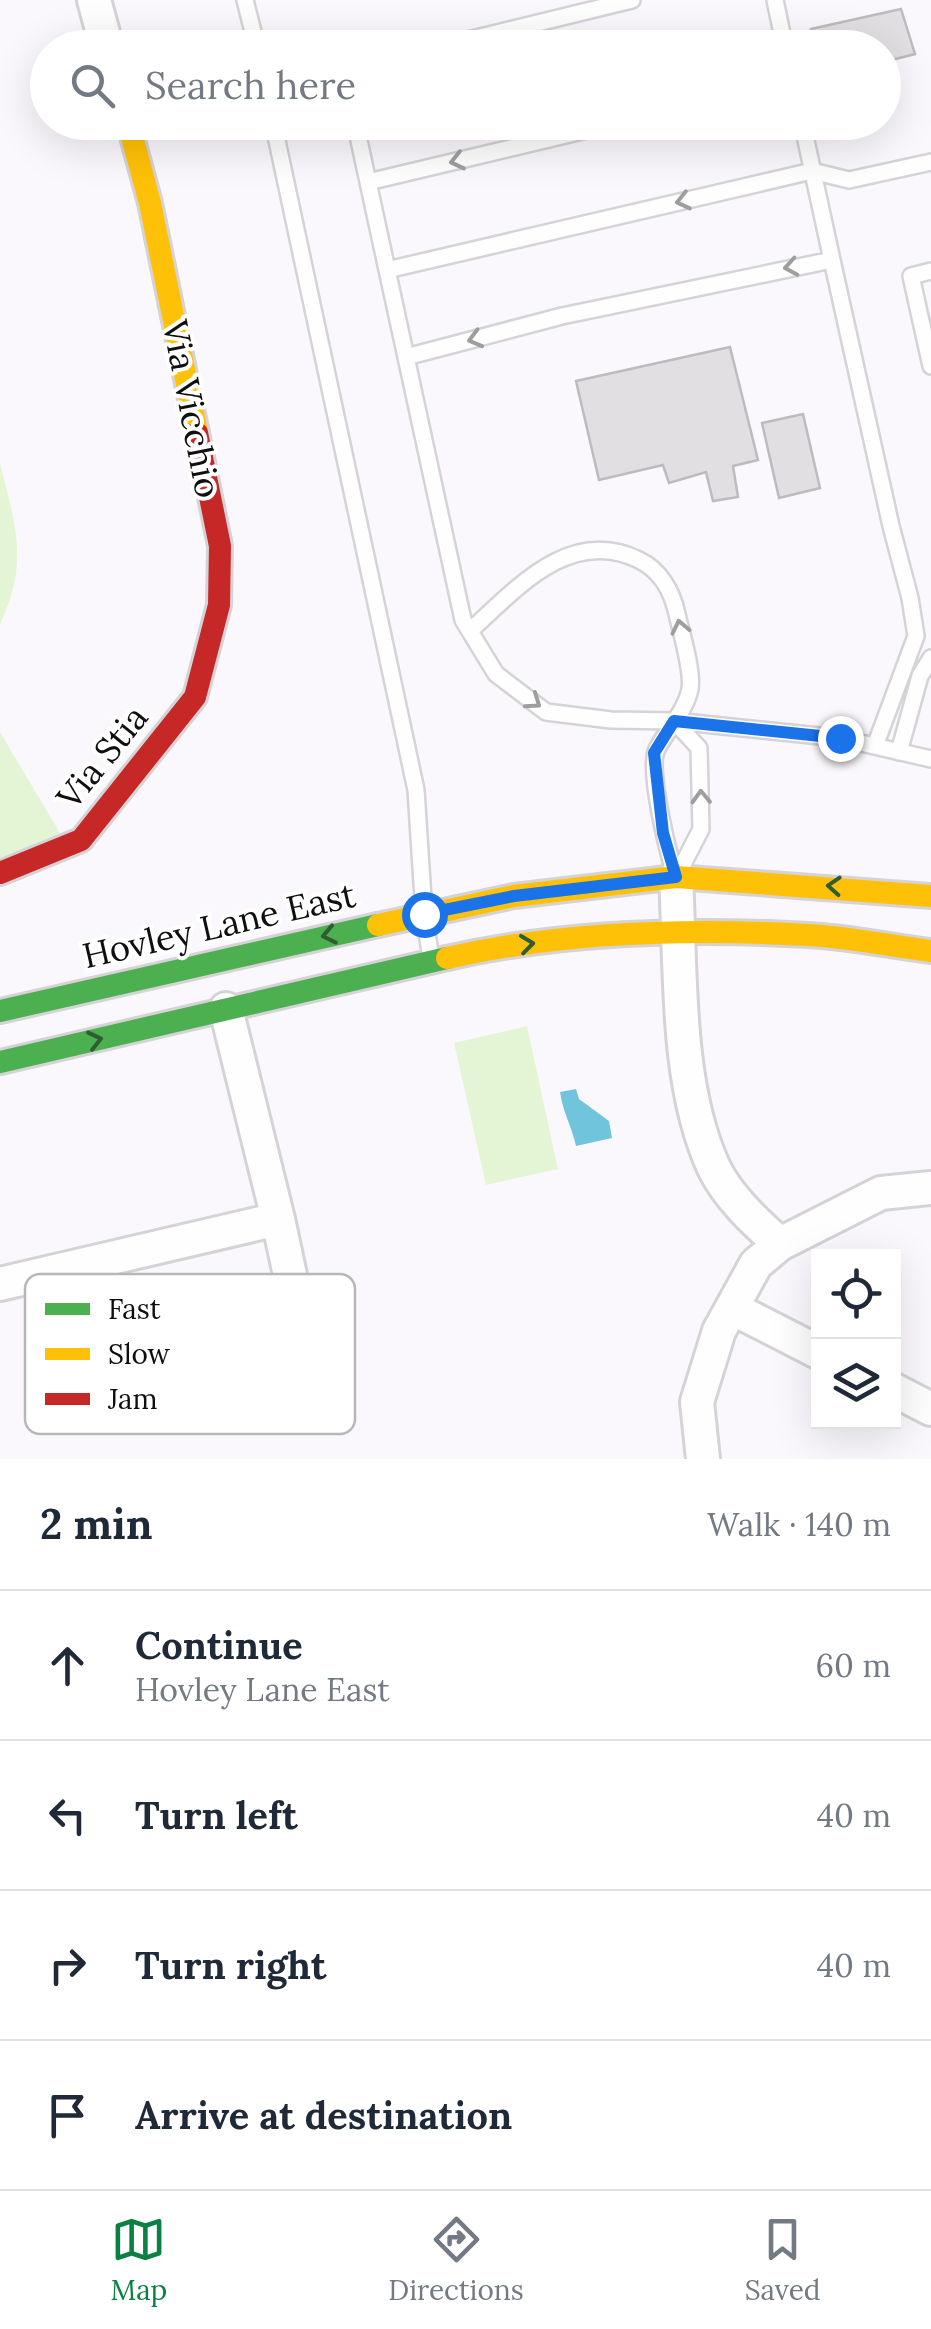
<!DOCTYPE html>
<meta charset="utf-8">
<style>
:root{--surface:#fff;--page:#f6f6f7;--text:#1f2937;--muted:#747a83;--line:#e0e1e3;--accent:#0b8043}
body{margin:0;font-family:Lora,serif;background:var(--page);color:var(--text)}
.controls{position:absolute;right:30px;bottom:30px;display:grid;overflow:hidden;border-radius:0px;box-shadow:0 10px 40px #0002}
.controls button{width:90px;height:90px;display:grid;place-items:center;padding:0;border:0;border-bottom:2px solid var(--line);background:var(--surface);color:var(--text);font:50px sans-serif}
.stop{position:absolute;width:30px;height:30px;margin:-22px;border:8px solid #1a73e8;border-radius:50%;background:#fff}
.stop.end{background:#1a73e8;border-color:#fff;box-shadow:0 2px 10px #0008}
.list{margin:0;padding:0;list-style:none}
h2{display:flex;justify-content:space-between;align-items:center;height:130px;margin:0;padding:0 40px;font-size:42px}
h2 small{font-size:32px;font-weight:400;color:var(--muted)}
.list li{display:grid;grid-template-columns:65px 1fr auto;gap:30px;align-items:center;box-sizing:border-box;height:150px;padding:0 40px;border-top:2px solid var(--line)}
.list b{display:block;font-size:38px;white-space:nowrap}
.list p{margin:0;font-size:32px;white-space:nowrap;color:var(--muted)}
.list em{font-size:32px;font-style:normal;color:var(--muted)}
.icon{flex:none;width:55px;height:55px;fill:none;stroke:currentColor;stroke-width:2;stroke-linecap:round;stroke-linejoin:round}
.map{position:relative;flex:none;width:931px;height:1459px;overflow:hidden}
.search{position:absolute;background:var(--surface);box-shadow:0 10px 40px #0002;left:30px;right:30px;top:30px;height:110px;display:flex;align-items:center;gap:25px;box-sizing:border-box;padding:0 35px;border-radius:55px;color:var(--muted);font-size:38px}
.sheet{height:730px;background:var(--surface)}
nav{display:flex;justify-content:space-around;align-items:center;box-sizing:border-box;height:140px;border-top:2px solid var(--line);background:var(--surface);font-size:28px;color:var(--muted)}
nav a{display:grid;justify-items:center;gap:5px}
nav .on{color:var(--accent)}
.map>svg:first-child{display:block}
.green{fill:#e4f5d5}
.water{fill:#70c4db}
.building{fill:#e1dfe2;stroke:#bdbbbf;stroke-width:2.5}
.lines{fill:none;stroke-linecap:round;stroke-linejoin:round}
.lane-casing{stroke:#d5d3d6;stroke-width:20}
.street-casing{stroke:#d5d3d6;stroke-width:38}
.fast-casing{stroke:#d5d3d6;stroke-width:28}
.slow-casing{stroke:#d5d3d6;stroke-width:28}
.jam-casing{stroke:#d5d3d6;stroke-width:28}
.lane{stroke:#fefeff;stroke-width:15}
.street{stroke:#fefeff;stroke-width:32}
.fast{stroke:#4caf50;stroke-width:22}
.slow{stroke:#ffc107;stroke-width:22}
.jam{stroke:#c62828;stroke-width:22}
.oneway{stroke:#9e9e9f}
.oneway2{stroke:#2e5e30}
.route{stroke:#1a73e8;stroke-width:12}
.labels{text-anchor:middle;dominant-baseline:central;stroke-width:8;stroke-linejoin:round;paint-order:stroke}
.street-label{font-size:35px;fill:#0f0e10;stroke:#fff}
.key{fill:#fff;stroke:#b7b7b7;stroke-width:2.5}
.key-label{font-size:28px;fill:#0f0e10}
</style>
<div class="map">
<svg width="931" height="1459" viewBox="0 0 931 1459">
<rect width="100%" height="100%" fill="#fbf8fd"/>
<path class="green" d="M0,464c16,62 29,99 0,160z
M0,732l63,106 -63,27z
M527,1026l31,143 -72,16 -32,-142z"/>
<path class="water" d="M576,1089l3,10 30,22 3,17 -36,8c-4,-19 -13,-33 -16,-54z"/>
<path class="building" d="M901,9l14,45 -31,8v-14h-69l-4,-19z
M730,347l28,113 -25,6 5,31 -25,4 -7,-29 -37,11 -6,-18 -64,15 -23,-99z
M803,414l17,74 -41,10 -17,-75z"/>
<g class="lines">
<defs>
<path id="lane" d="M245,0l12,48
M775,0l10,48
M435,48l197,-48
M273,122l143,668 8,124 7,44
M355,122l108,498 33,54 50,38 65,8 63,1 165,17 92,21
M802,122l30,138
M368,182l252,-60
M387,270l425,-99 37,9 82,-18
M931,271l-20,5 20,90
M406,357l156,-41 270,-56 59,266 19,72 6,38 -41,110
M470,631c46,-42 100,-105 169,-71 21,10 33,31 38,54 4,18 16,56 13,75 -4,21 -23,41 -33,60 -10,19 11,103 18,126
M674,721l25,27 2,81 -22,43
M899,752l21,-76 11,-18"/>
<path id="street" d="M94,0l13,48
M676,877c5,91 -1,207 38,291 14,29 42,55 66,76
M226,1009l52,210 41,192
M0,1284l278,-65
M732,1308l86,44
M894,1390l37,19
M703,1459l-6,-57 22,-71 37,-67 24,-20 101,-51 50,-5"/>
<path id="fast" d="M0,1011l378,-86
M0,1062l447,-104"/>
<path id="slow" d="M128,122l22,81 47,230
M378,925l136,-29 162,-19 255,19
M447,958c118,-27 241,-30 361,-23 41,2 82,11 123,16"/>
<path id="jam" d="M0,873l81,-33 114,-143 24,-92 1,-59 -23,-113"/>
</defs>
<use href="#lane" class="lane-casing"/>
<use href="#street" class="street-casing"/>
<use href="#fast" class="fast-casing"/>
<use href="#slow" class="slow-casing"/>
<use href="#jam" class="jam-casing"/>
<use href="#lane" class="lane"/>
<use href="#street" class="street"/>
<use href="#fast" class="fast"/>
<use href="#slow" class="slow"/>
<use href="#jam" class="jam"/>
</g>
<defs><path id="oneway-chevron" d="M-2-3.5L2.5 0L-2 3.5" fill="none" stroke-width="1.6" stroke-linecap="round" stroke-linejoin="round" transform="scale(2.5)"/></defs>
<g class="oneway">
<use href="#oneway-chevron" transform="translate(457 161) rotate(167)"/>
<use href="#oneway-chevron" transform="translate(683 201) rotate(167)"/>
<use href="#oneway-chevron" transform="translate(791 267) rotate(170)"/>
<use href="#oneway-chevron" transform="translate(475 339) rotate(165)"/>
<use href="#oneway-chevron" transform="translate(680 627) rotate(-102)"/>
<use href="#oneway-chevron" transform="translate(534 702) rotate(35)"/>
<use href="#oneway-chevron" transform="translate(701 797) rotate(-92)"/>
</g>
<g class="oneway2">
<use href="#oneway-chevron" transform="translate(834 886) rotate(-176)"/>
<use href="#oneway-chevron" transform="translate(329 935) rotate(168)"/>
<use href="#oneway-chevron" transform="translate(527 944) rotate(-7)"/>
<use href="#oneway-chevron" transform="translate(95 1040) rotate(-13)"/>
</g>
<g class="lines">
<path class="route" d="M424,914l90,-18 162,-19 -13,-44 -9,-80 20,-32 166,17"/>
</g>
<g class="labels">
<g class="street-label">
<text transform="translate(192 409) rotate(79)">Via Vicchio</text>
<text transform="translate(102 757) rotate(-51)">Via Stia</text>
<text transform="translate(219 925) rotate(-13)">Hovley Lane East</text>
</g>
</g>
<rect x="25" y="1274" width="330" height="160" rx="15" class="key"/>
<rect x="45" y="1303" width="45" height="12" fill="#4caf50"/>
<rect x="45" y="1348" width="45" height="12" fill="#ffc107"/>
<rect x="45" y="1393" width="45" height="12" fill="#c62828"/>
<g class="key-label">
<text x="108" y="1319">Fast</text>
<text x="108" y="1364">Slow</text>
<text x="108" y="1409">Jam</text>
</g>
</svg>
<div class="controls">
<button><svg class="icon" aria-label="locate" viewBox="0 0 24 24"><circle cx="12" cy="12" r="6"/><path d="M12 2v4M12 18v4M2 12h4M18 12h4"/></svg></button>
<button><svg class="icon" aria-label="layers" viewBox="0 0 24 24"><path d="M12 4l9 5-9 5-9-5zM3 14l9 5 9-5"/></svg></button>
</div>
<div class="stop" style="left:424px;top:914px"></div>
<div class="stop end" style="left:840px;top:738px"></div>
<div class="search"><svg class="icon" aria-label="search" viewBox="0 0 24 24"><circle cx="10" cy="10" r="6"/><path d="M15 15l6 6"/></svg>Search here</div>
</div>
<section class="sheet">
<h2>2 min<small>Walk · 140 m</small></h2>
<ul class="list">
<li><svg class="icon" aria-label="ahead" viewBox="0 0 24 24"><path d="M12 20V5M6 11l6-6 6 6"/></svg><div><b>Continue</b><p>Hovley Lane East</p></div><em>60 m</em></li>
<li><svg class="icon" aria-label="left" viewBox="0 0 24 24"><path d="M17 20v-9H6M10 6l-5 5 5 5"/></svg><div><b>Turn left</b></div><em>40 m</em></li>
<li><svg class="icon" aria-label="right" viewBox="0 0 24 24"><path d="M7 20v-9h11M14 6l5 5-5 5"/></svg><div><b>Turn right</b></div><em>40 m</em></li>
<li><svg class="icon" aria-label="arrive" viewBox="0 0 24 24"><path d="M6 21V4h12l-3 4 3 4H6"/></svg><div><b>Arrive at destination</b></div></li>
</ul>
</section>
<nav>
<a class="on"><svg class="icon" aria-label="map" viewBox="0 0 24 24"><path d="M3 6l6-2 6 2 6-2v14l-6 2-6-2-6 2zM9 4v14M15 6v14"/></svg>Map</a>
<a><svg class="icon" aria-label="directions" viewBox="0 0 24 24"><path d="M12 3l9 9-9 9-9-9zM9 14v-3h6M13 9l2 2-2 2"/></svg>Directions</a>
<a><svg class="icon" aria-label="saved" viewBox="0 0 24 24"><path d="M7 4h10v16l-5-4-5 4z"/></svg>Saved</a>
</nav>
